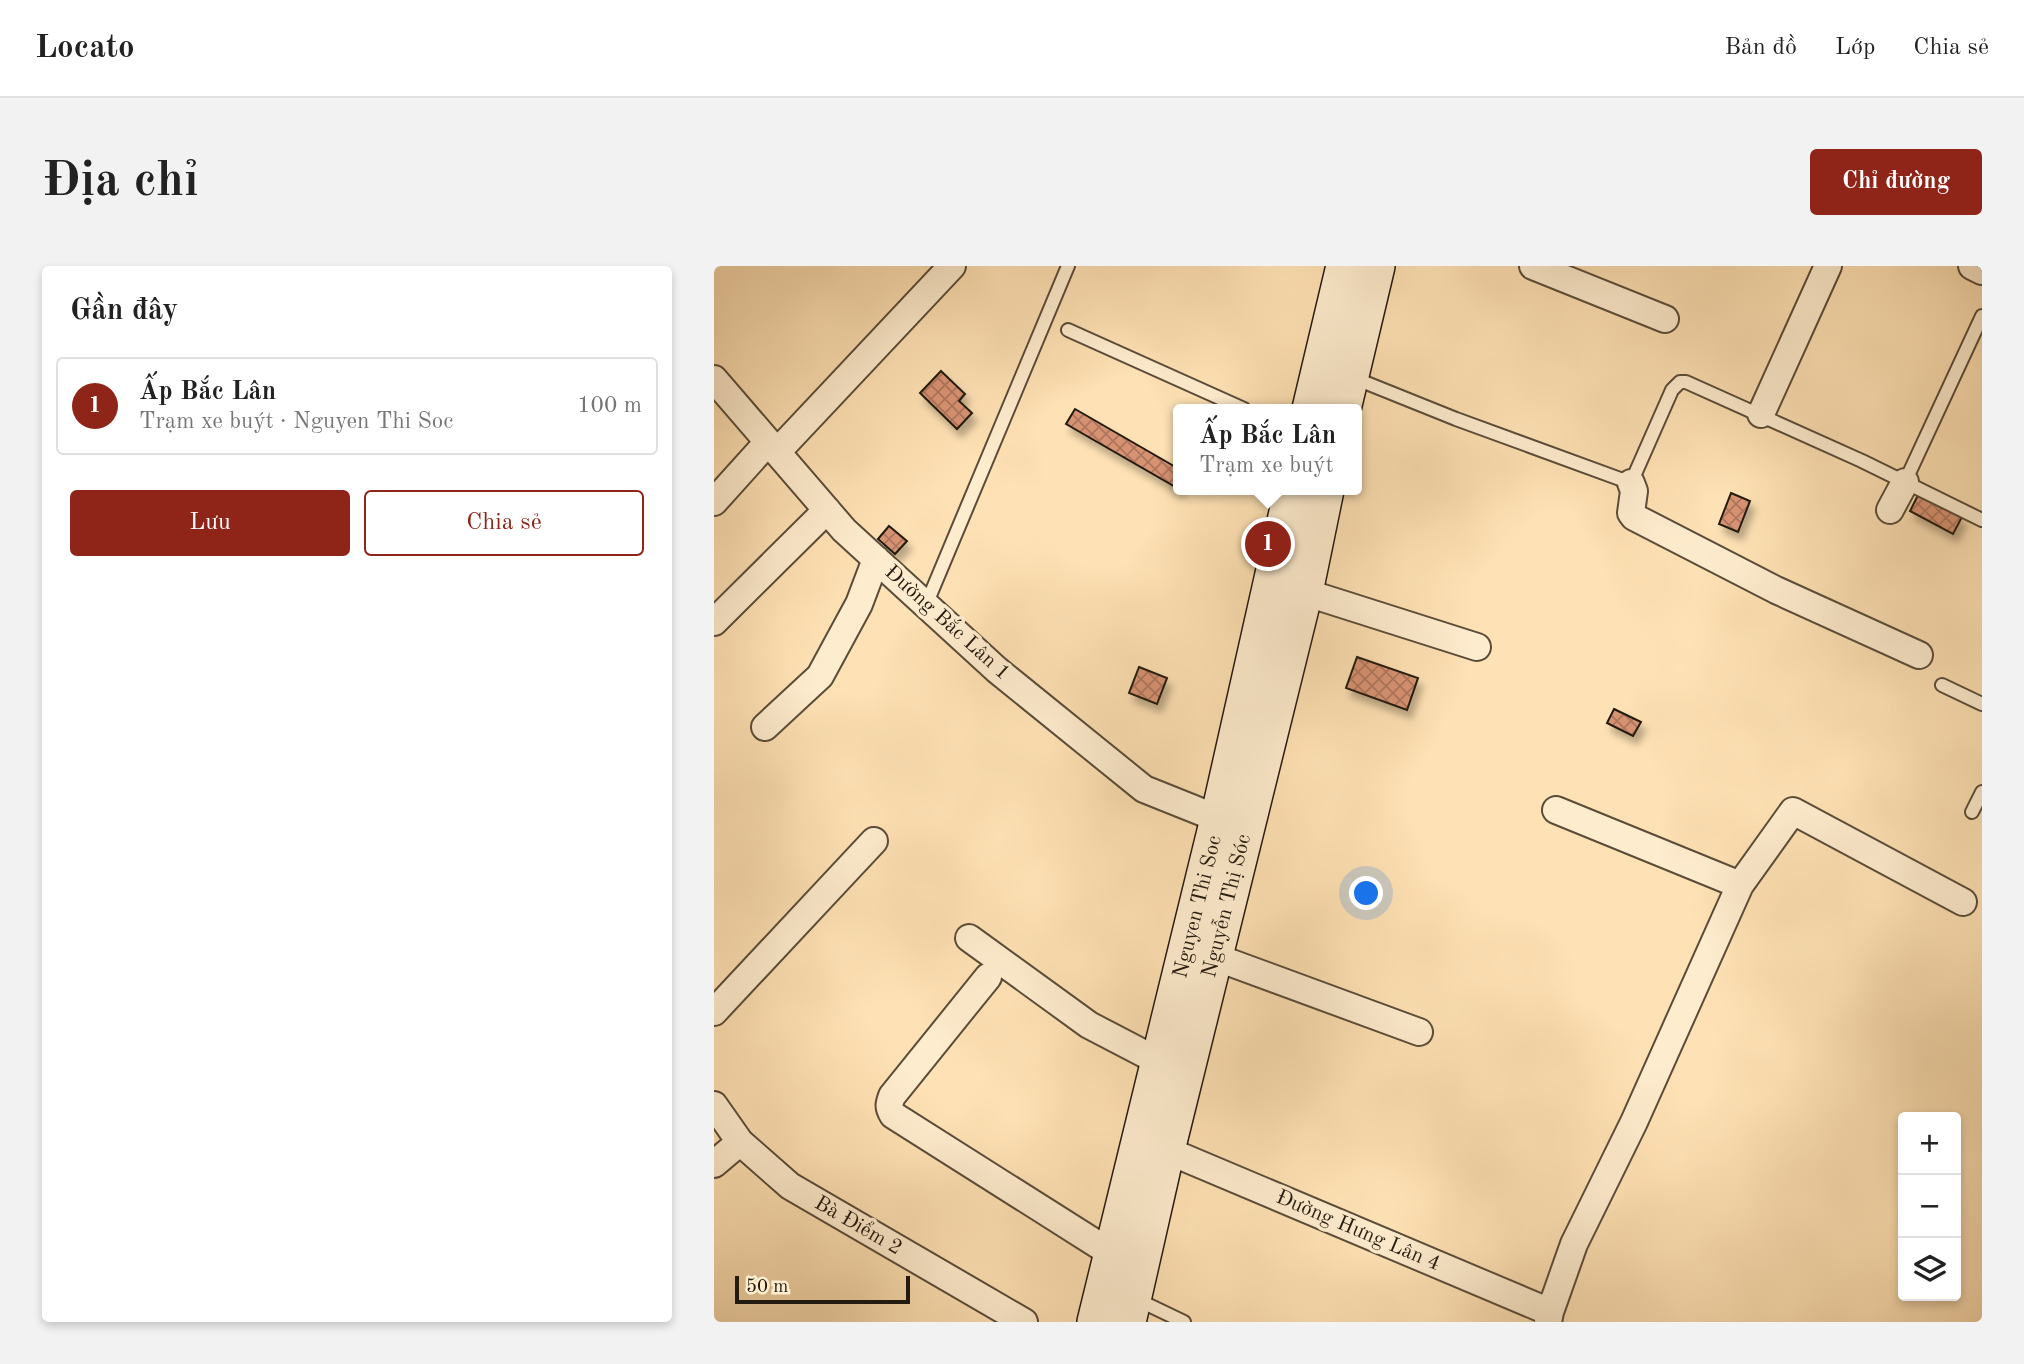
<!DOCTYPE html>
<html lang="vi">
<meta charset="utf-8">
<style>
:root{--surface:#fff;--page:#f2f2f2;--text:#222;--muted:#767676;--line:#e0e0e0;--accent:#8f2418}
body{margin:0;font-family:"Old Standard TT",serif;background:var(--page);color:var(--text)}
.controls{position:absolute;right:21px;bottom:21px;display:grid;overflow:hidden;border-radius:7px;box-shadow:0 4px 10px #0003}
.controls button{width:63px;height:63px;display:grid;place-items:center;padding:0;border:0;border-bottom:2px solid var(--line);background:var(--surface);color:var(--text);font:35px sans-serif}
.scale{position:absolute;left:21px;bottom:18px;width:175px;box-sizing:border-box;padding-left:7px;border:4px solid #231a10;border-top:0;font-size:19px;line-height:24px;white-space:nowrap;color:#231a10;-webkit-text-stroke:5px #feecce;paint-order:stroke}
.you{position:absolute;left:653px;top:628px;width:24px;height:24px;margin:-18px;border:5px solid #fff;border-radius:50%;background:#1a73e8;box-shadow:0 0 0 10px #1a73e833}
.badge{display:grid;place-items:center;width:46px;height:46px;border-radius:50%;background:var(--accent);color:#fff;font-size:23px;font-weight:700}
.pin{position:absolute;translate:-50% -50%;border:4px solid #fff;box-shadow:0 2px 7px #0006}
.popup{position:absolute;left:459px;top:138px;width:189px;height:91px;box-sizing:border-box;display:grid;place-content:center;border-radius:7px;background:var(--surface);filter:drop-shadow(0 2px 5px #0005);font-size:23px;white-space:nowrap;color:var(--muted)}
.popup b{font-size:26px;color:var(--text)}
.popup::after{content:'';position:absolute;left:50%;top:100%;margin-left:-14px;border:14px solid transparent;border-top-color:var(--surface)}
.list{margin:0;padding:0;list-style:none}
h2{display:flex;justify-content:space-between;align-items:center;height:91px;margin:0;padding:0 28px;font-size:30px}
h2 small{font-size:23px;font-weight:400;color:var(--muted)}
.list li{display:grid;grid-template-columns:46px 1fr auto;gap:21px;align-items:center;box-sizing:border-box;height:98px;margin:0 14px 14px;padding:0 14px;border:2px solid var(--line);border-radius:7px}
.list b{display:block;font-size:26px;white-space:nowrap}
.list p{margin:0;font-size:23px;white-space:nowrap;color:var(--muted)}
.list em{font-size:23px;font-style:normal;color:var(--muted)}
.actions{display:flex;gap:14px;padding:21px 28px}
.actions a{flex:1;padding:16px 0;border:2px solid var(--accent);border-radius:7px;text-align:center;font-size:24px;color:var(--accent)}
.actions .main{background:var(--accent);color:#fff}
.icon{flex:none;width:38px;height:38px;fill:none;stroke:currentColor;stroke-width:2;stroke-linecap:round;stroke-linejoin:round}
.map{position:relative;flex:none;width:1268px;height:1056px;overflow:hidden;border-radius:7px}
header{display:flex;align-items:center;gap:42px;box-sizing:border-box;height:98px;padding:0 35px;background:var(--surface);border-bottom:2px solid var(--line)}
header strong{font-size:33px}
nav{display:flex;gap:38px;margin-inline-start:auto;font-size:24px}
.intro{display:flex;align-items:center;justify-content:space-between;box-sizing:border-box;height:168px;padding:0 42px}
h1{margin:0;font-size:49px}
.button{padding:18px 32px;border-radius:7px;background:var(--accent);color:#fff;font-size:24px;font-weight:700}
main{display:flex;gap:42px;padding:0 42px}
aside{flex:1;background:var(--surface);border-radius:7px;box-shadow:0 4px 10px #0003}
.map>svg:first-child{display:block}
.building{fill:url(#building-cross-hatch);stroke:#231a10;stroke-width:2;filter:url(#shadow)}
.lines{fill:none;stroke-linecap:round;stroke-linejoin:round}
.service-casing{stroke:#5a4c39;stroke-width:16}
.minor-casing{stroke:#5a4c39;stroke-width:30}
.secondary-casing{stroke:#231a10;stroke-width:40}
.service{stroke:#feecce;stroke-width:12}
.minor{stroke:#feecce;stroke-width:26}
.secondary{stroke:#feecce;stroke-width:37}
.labels{text-anchor:middle;dominant-baseline:central;stroke-width:7;stroke-linejoin:round;paint-order:stroke}
.street-label{font-size:21px;fill:#231a10;stroke:#feecce}
</style>
<header>
<strong>Locato</strong>
<nav><a>Bản đồ</a><a>Lớp</a><a>Chia sẻ</a></nav>
</header>
<div class="intro"><h1>Địa chỉ</h1><a class="button">Chỉ đường</a></div>
<main>
<aside>
<h2>Gần đây<small></small></h2>
<ul class="list">
<li><span class="badge">1</span><div><b>Ấp Bắc Lân</b><p>Trạm xe buýt · Nguyen Thi Soc</p></div><em>100 m</em></li>
</ul>
<div class="actions"><a class="main">Lưu</a><a>Chia sẻ</a></div>
</aside>
<div class="map">
<svg width="1268" height="1056" viewBox="0 0 1268 1056">
<defs>
<pattern id="building-cross-hatch" width="8" height="8" patternUnits="userSpaceOnUse" patternTransform="scale(1.75)"><rect width="8" height="8" fill="#d79272"/><path d="M0 0l8 8M0 8l8-8" fill="none" stroke="#ae765c"/></pattern>
<filter id="shadow"><feDropShadow dx="4.5" dy="8" stdDeviation="3.5" flood-color="#0004"/></filter>
</defs>
<rect width="100%" height="100%" fill="#fee1b4"/>
<filter id="stains"><feTurbulence type="fractalNoise" baseFrequency=".00286" numOctaves="4"/><feColorMatrix values="0 0 0 0 .2 0 0 0 0 .09 0 0 0 0 .02 0 0 0 .5 -.17"/></filter>
<radialGradient id="worn" r=".72"><stop offset=".6" stop-color="#630" stop-opacity="0"/><stop offset="1" stop-color="#630" stop-opacity=".3"/></radialGradient>
<path class="building" d="M227,105l24,23 -6,7 13,12 -15,16 -37,-36z
M361,143l104,60v20l-113,-65z
M1017,227l19,8 -12,31 -19,-8z
M1204,229l44,22 -9,17 -43,-23z
M175,260l18,15 -12,13 -17,-15z
M643,391l61,21 -11,32 -61,-22z
M425,401l28,11 -10,26 -28,-11z
M900,443l27,13 -8,14 -26,-13z"/>
<g class="lines">
<defs>
<path id="service" d="M354,64l176,79
M640,112l102,41 175,64 41,-93 8,-8h6l176,79 120,59
M1191,216l77,-166
M212,339l142,-339
M1228,419l40,19
M1258,546l10,-20
M422,1033l48,23"/>
<path id="minor" d="M819,0l132,53
M1258,0l10,5
M0,113l130,151 153,140 147,119 75,30
M1047,148l67,-148
M63,186l175,-186
M917,217l3,8 -3,22 3,4 142,73 143,65
M0,236l54,-60
M1176,244l15,-28
M590,326l173,55
M0,356l113,-112
M51,461l55,-51 39,-72 17,-45
M842,544l184,75 53,-74 170,91
M255,672l120,87 71,37
M501,691l204,75
M274,711l-96,119c-3,8 -4,11 1,19l218,138
M0,746l160,-171
M0,839l26,37 50,44 234,136
M452,884l384,162
M0,898l26,-22
M834,1056l2,-10 24,-68 60,-122 106,-237"/>
<path id="secondary" d="M597,143l34,-143
M628,143l34,-143
M382,1056l123,-503 74,-329
M413,1056l39,-172 138,-558 21,-102"/>
</defs>
<use href="#service" class="service-casing"/>
<use href="#minor" class="minor-casing"/>
<use href="#secondary" class="secondary-casing"/>
<use href="#service" class="service"/>
<use href="#minor" class="minor"/>
<use href="#secondary" class="secondary"/>
</g>
<g class="labels">
<g class="street-label">
<text transform="translate(233 357) rotate(42)">Đường Bắc Lân 1</text>
<text transform="translate(513 640) rotate(-76)">Nguyễn Thị Sóc</text>
<text transform="translate(484 641) rotate(-76)">Nguyen Thi Soc</text>
<text transform="translate(144 960) rotate(30)">Bà Điểm 2</text>
<text transform="translate(644 965) rotate(23)">Đường Hưng Lân 4</text>
</g>
</g>
<rect width="100%" height="100%" filter="url(#stains)"/>
<rect width="100%" height="100%" fill="url(#worn)"/>
</svg>
<div class="controls">
<button>+</button>
<button>−</button>
<button><svg class="icon" aria-label="layers" viewBox="0 0 24 24"><path d="M12 4l9 5-9 5-9-5zM3 14l9 5 9-5"/></svg></button>
</div>
<div class="scale">50 m</div>
<div class="you"></div>
<div class="pin badge" style="left:554px;top:278px">1</div>
<div class="popup"><b>Ấp Bắc Lân</b>Trạm xe buýt</div>
</div>
</main>
